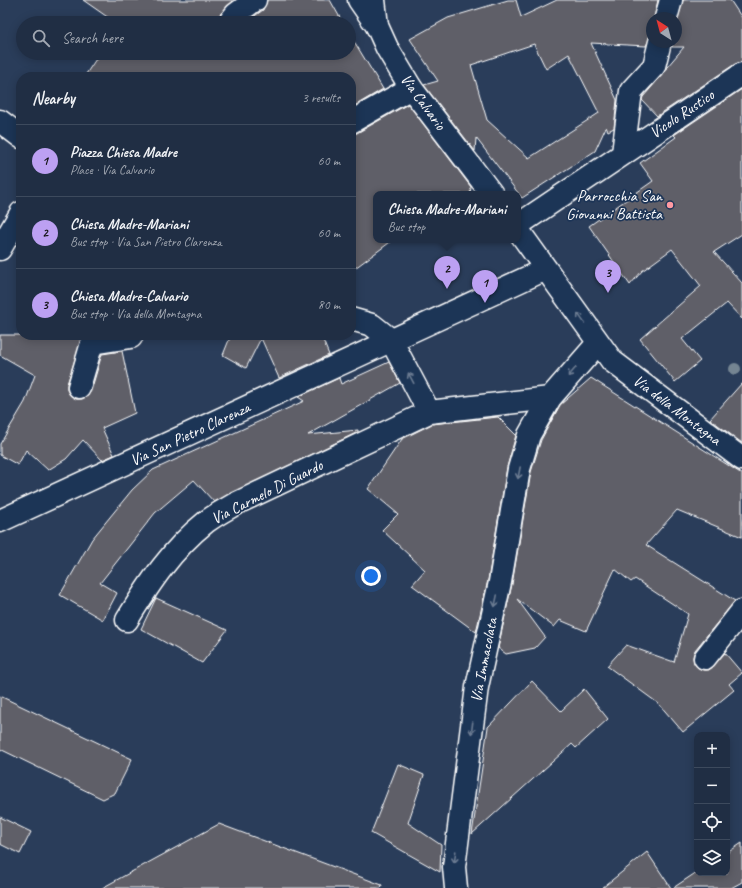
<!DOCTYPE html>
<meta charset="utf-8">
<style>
:root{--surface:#202e44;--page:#28364b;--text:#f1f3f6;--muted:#a2a8b2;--line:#3d4a5d;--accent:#bca0f2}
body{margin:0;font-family:Caveat,sans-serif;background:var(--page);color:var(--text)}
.controls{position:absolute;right:12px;bottom:12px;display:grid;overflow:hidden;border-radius:8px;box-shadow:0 2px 10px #0003}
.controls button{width:36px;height:36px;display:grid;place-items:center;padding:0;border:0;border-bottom:1px solid var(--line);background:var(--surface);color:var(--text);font:20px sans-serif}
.compass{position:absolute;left:646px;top:12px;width:36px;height:36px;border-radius:50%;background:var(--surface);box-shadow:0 2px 10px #0003;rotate:324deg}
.you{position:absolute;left:371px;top:576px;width:14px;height:14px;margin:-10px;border:3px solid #fff;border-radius:50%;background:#1a73e8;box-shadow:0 0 0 6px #1a73e833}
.badge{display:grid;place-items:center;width:26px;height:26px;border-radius:50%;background:var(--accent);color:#111;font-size:13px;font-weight:700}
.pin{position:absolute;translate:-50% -33px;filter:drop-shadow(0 1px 2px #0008)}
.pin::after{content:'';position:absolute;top:21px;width:14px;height:12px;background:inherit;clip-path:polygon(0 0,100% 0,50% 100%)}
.popup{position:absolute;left:373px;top:191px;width:148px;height:52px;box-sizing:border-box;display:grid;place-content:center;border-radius:8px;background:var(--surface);filter:drop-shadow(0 1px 3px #0005);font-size:13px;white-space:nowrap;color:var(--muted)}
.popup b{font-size:15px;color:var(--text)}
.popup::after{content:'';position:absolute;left:50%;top:100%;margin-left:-8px;border:8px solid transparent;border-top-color:var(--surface)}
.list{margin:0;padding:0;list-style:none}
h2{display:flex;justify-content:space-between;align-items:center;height:52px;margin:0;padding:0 16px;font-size:17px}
h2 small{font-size:13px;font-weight:400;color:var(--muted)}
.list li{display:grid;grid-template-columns:26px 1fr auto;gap:12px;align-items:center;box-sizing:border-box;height:72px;padding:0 16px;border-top:1px solid var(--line)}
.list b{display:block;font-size:15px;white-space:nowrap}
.list p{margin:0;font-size:13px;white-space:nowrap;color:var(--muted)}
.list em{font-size:13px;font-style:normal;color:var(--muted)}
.icon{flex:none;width:22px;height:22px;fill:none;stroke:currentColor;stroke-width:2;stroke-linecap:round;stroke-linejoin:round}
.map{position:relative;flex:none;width:742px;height:888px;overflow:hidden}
.search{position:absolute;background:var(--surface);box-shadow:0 2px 10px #0003;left:16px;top:16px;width:340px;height:44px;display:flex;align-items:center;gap:10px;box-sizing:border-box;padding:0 14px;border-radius:22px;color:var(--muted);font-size:15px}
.panel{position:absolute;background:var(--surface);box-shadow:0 2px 10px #0003;left:16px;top:72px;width:340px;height:268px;border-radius:16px}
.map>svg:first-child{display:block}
.building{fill:#5e5e68;stroke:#fff;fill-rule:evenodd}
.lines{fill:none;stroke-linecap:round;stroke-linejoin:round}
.minor-casing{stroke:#fff;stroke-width:25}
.tertiary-casing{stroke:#fff;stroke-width:25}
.secondary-casing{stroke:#fff;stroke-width:25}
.minor{stroke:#1d3557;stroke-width:22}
.tertiary{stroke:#1d3557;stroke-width:22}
.secondary{stroke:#1d3557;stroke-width:22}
.tree{fill:#758592}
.oneway{stroke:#6c7c92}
.poi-dot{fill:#ff9aa2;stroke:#1d3557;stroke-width:1.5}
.labels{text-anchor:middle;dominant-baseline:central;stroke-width:3.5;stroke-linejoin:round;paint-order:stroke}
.street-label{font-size:16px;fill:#fff;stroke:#1d3557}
.poi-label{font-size:16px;fill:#fff;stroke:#1d3557;text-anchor:end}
</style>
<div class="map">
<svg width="742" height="888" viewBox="0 0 742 888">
<rect width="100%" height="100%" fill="#2a3d5a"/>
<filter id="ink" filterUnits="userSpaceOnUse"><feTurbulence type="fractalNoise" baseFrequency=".025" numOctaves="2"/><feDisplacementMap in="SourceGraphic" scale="8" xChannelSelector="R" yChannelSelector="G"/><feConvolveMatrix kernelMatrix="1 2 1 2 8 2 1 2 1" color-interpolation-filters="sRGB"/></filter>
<g filter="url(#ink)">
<path class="building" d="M83,0h151l-15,15 -2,8h-101z
M267,0h63l13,23h-98l18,-13z
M508,0h8l5,17 36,-17h101l-4,18h-2v15l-6,13 -55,-3 26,57 -3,28 -6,3 -2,-4 -11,24 -73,47 -46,-60 -1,13 -51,-66 14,-4 -28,-42 38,-21zM534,44l12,25 23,-15 30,59 -70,45 -42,-38 -16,-55z
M683,0h47l12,18v44l-7,2 -78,52 -15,-16 1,-3 20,-23 4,-7 17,-20h-12v-5h4v-17z
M349,33l34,56 -32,19v-31h-267l16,-24h249z
M742,89v145l-28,18 28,31v36l-15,-16 -45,36 18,22 -25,21 -35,-43 61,-53 -29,-37 -30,22 -12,14 -41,-59 64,-45 -13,-18 36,-26 -2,-2z
M408,104l63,83 -1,7h-94v46h17l-42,31v-137l6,-1z
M0,335h83l-16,49v6l3,5 6,4h6l6,-3 3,-5 11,-37 20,-3 13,62 -33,15 12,27 -12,5 -19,-20 -17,19 -18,11 -22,-20 -8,15 -18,-10v-11l25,-42 10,-27 -35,-20z
M231,335h90l8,20 -50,23 -18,-40 -15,30 -23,-13z
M389,362l11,21 -92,52 50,-5v2l-144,70 -20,-22 -39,33 -55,70 17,10 -14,27 -43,-25 32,-56 40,-49 21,-20 151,-69 -6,-4 41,-19 2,6z
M591,378l151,96v63l-65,-27 -31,35 89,56 -40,49 -2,7 1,6 4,5 5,2h6l16,-17 17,20 -13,11 5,6 -51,42 -24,-28 -52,-38 19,-21 48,17 14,-48 -53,-35 -4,3 -16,-13 -29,62 -26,-11 -6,7 -37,-28 28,38 -10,11 -29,6 -8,-6 14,-64 19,-112 10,-32 19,-35z
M742,383v60l-32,-24z
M498,417l18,18 -9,32 -19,113 -12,52 -64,-47 13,-15 -43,-40 16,-16 -30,-25 34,-50 30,-15z
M156,598l71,32 -25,33 -61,-34z
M532,681l29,30 23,-22 24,30 -32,29 -4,-4 -100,90 16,-107z
M0,696l132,63 -17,34 -12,6 -103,-50z
M398,764l26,11 -16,48 33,22 -1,27 -69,-39z
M0,817l31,15 -11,22 -20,-10z
M219,824l163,61 -1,3h-279z
M742,843v39l-11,6h-58l24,-16 30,1v-20z
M647,852l24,36h-69z"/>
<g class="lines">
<defs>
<path id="minor" d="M359,0l18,26
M666,18l5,-18
M229,23l7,-9 19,-14
M0,121l21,16
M351,122l60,-34
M623,153l8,-62 23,-25 6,-24
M518,225l224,-151
M0,249l21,-36
M351,319l21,6 19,15 38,72
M79,387l13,-44 39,-6 1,-2
M127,620c22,-36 45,-71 79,-98 9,-7 19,-12 29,-18l194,-92 121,-14
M705,658l37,-47"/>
<path id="tertiary" d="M456,888l-2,-21 23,-180 23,-105 19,-113 10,-34 21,-37 48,-55"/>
<path id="secondary" d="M374,0l3,26 10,22 24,40 81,106
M518,230l94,131 130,98
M0,521c182,-83 363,-169 546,-252"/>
</defs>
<use href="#minor" class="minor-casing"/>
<use href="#tertiary" class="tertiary-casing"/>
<use href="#secondary" class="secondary-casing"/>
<use href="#minor" class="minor"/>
<use href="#tertiary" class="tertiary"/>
<use href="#secondary" class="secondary"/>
</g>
<circle class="tree" cx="735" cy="369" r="6"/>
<defs><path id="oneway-shaft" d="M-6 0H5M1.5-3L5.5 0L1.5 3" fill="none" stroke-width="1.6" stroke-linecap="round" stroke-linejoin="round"/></defs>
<g class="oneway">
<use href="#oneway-shaft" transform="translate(581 318) rotate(-125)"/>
<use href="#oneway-shaft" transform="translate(572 372) rotate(131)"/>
<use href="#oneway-shaft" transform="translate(411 378) rotate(-118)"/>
<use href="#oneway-shaft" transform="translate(519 473) rotate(101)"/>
<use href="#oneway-shaft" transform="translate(496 601) rotate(102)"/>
<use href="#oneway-shaft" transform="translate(472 728) rotate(97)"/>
<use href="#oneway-shaft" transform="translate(455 857) rotate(97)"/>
</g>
</g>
<circle class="poi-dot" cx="670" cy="205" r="4"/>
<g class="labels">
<g class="street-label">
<text transform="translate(423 102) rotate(54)">Via Calvario</text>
<text transform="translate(682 114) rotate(-34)">Vicolo Rustico</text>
<text transform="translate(677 410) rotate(37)">Via della Montagna</text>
<text transform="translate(190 434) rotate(-25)">Via San Pietro Clarenza</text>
<text transform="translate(267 492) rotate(-27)">Via Carmelo Di Guardo</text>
<text transform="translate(484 660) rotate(-79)">Via Immacolata</text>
</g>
<g class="poi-label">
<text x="662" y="196">Parrocchia San<tspan x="662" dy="18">Giovanni Battista</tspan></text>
</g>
</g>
</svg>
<div class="controls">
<button>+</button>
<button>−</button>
<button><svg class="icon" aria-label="locate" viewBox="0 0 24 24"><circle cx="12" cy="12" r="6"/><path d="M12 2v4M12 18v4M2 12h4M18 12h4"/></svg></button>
<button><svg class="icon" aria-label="layers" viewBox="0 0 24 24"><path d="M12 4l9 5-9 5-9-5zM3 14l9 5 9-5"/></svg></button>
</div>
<svg class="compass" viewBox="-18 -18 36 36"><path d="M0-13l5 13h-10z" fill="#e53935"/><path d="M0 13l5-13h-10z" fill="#a2a8b2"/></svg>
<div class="you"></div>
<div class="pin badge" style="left:485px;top:303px">1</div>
<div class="pin badge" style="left:447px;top:289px">2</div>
<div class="popup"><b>Chiesa Madre-Mariani</b>Bus stop</div>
<div class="pin badge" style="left:608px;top:293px">3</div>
<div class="search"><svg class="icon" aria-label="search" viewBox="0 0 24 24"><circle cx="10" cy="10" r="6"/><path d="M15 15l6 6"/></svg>Search here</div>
<section class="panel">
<h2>Nearby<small>3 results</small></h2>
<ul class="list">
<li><span class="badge">1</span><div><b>Piazza Chiesa Madre</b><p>Place · Via Calvario</p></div><em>60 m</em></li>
<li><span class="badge">2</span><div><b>Chiesa Madre-Mariani</b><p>Bus stop · Via San Pietro Clarenza</p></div><em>60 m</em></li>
<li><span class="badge">3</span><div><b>Chiesa Madre-Calvario</b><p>Bus stop · Via della Montagna</p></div><em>80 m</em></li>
</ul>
</section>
</div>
